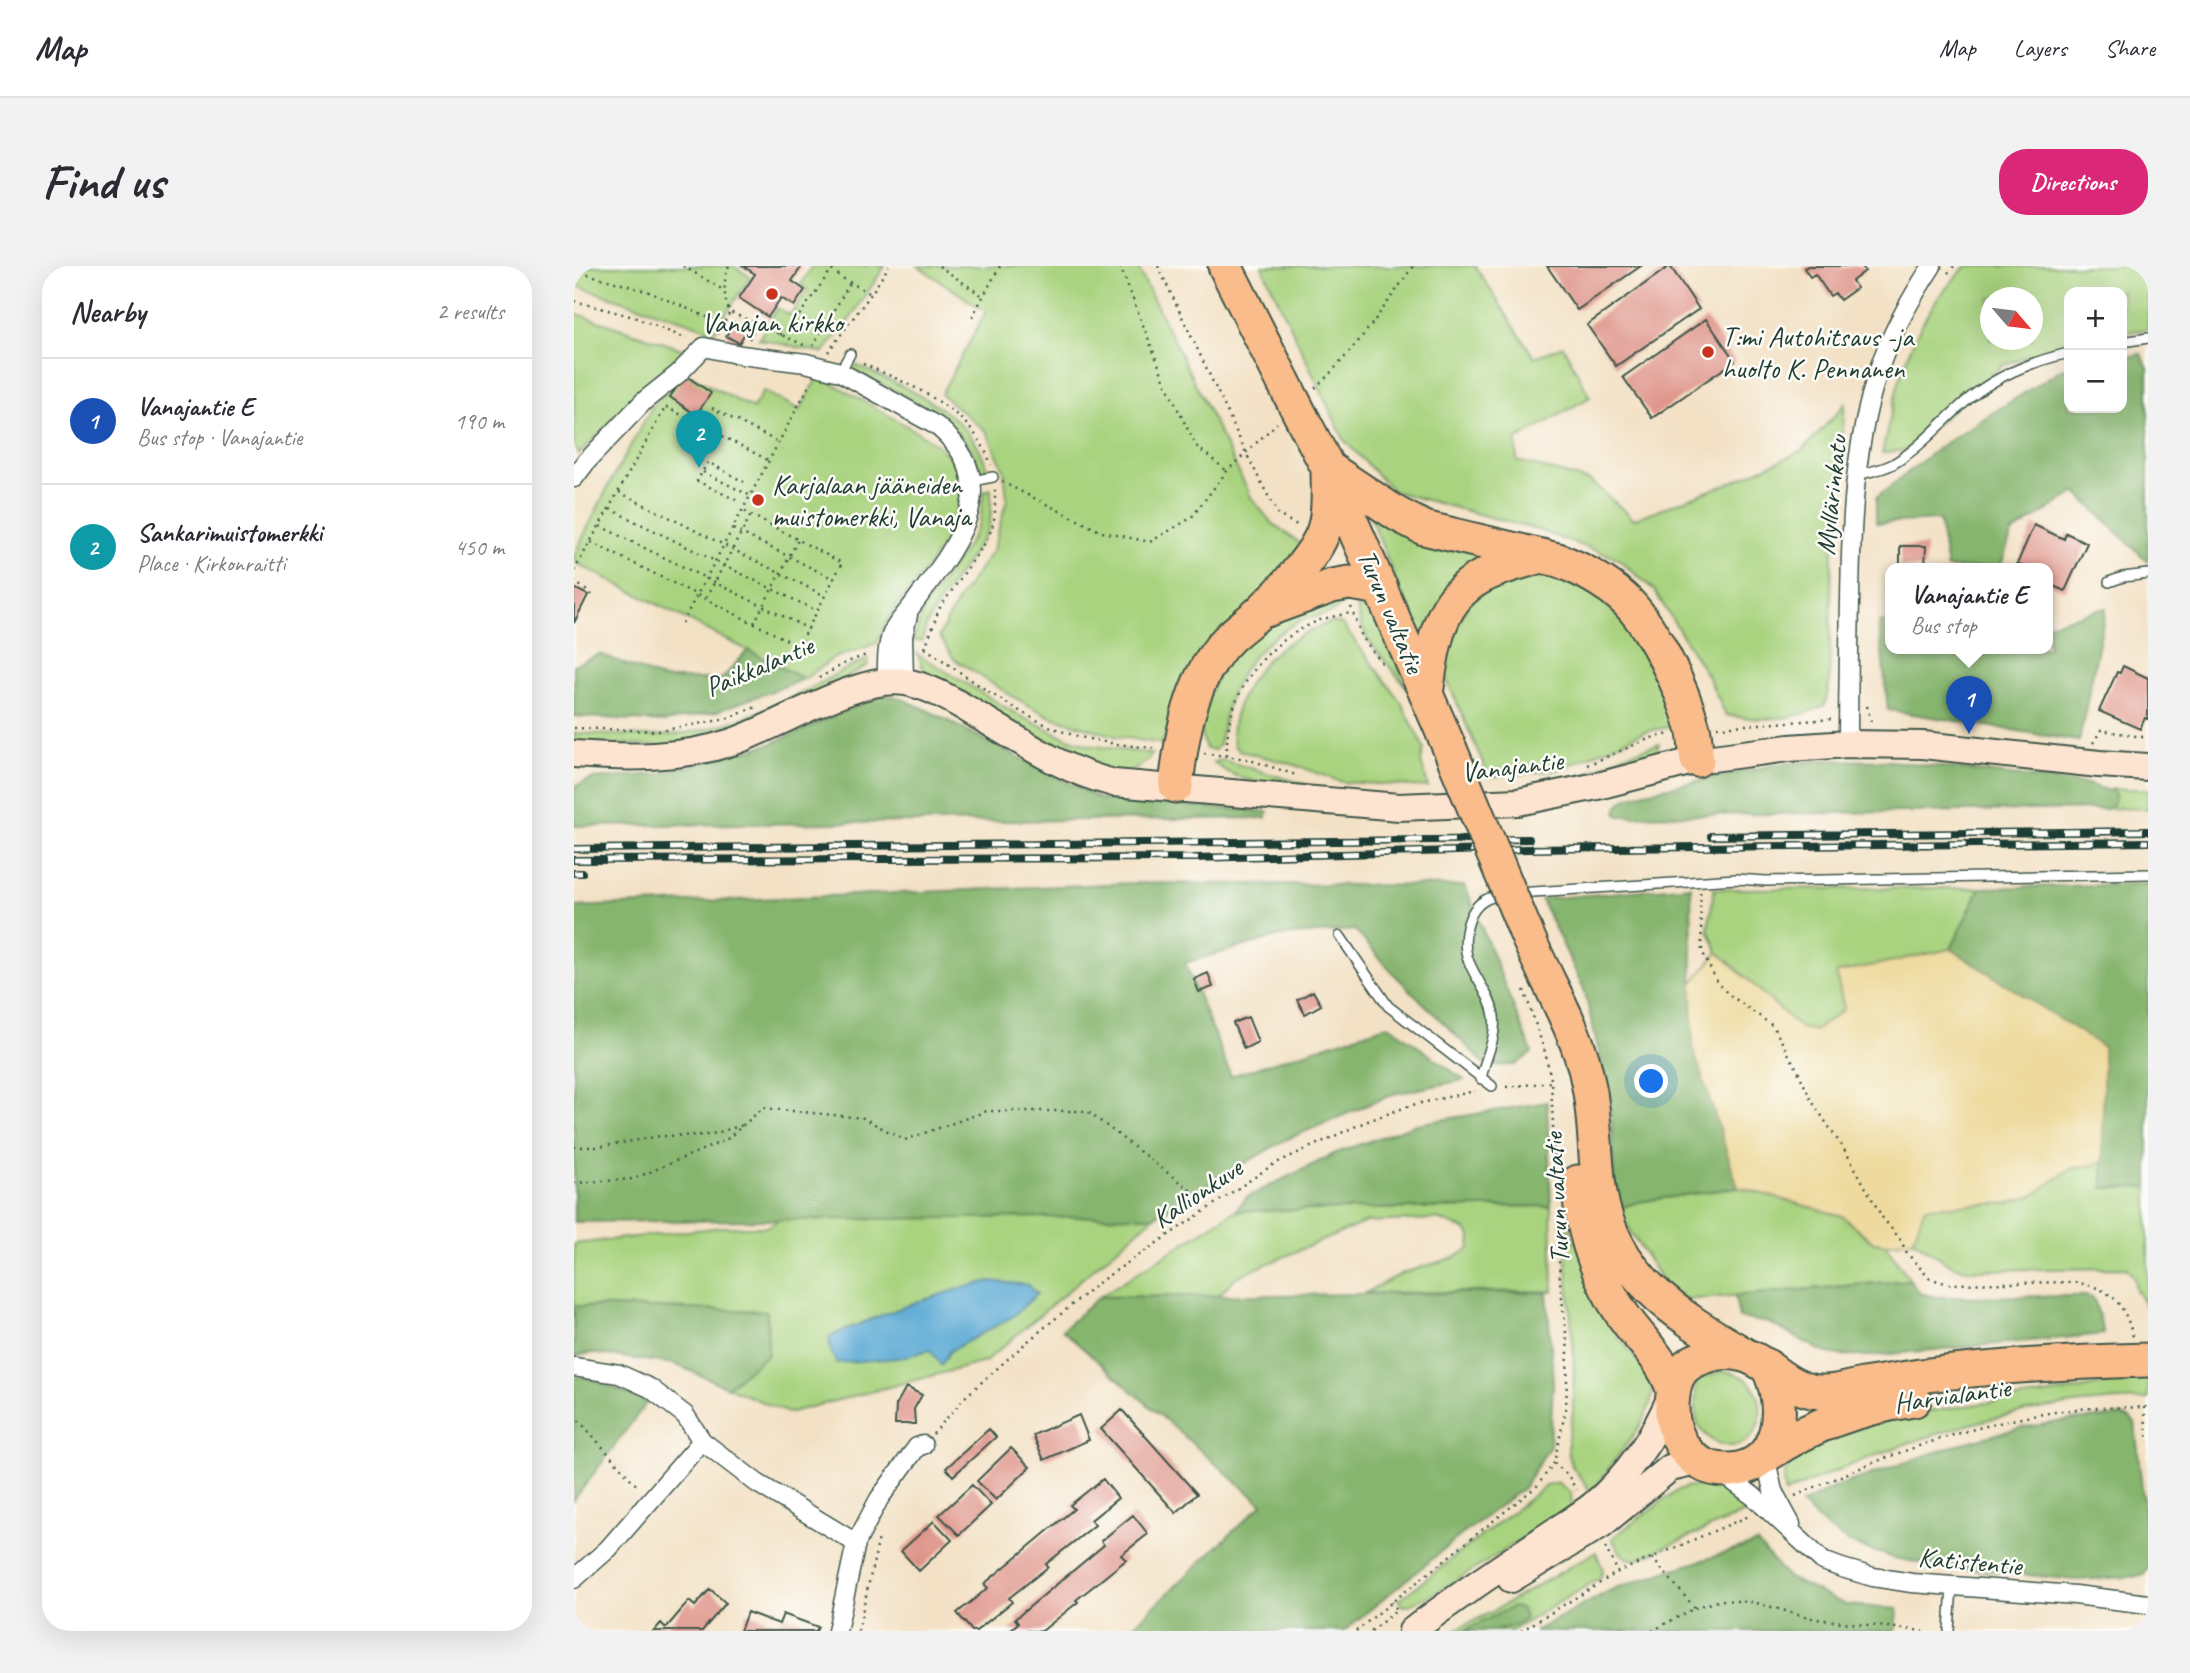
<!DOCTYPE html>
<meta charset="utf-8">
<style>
:root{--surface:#fff;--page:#f2f2f3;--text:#2b2b33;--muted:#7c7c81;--line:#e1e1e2;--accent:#db2777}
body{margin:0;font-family:Caveat,sans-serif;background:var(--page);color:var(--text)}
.controls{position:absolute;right:21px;top:21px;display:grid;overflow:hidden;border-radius:14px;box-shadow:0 7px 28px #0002}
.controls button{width:63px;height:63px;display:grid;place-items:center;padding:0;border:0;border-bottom:2px solid var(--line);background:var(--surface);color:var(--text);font:35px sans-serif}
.compass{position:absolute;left:1406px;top:21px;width:63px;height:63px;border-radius:50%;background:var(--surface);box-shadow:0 7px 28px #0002;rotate:118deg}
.you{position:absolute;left:1078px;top:816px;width:24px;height:24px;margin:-18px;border:5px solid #fff;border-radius:50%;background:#1a73e8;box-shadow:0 0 0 10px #1a73e833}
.badge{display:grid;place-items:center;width:46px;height:46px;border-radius:50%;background:var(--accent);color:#fff;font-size:23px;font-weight:700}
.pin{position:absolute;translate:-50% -58px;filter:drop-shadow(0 2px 4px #0008)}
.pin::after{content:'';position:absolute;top:37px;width:24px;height:21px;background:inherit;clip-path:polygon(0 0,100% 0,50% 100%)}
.popup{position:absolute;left:1311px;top:297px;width:168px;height:91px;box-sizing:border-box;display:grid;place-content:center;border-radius:14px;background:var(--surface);filter:drop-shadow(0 2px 5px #0005);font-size:23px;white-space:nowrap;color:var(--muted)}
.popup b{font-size:26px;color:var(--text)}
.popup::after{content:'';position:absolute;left:50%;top:100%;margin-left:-14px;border:14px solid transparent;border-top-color:var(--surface)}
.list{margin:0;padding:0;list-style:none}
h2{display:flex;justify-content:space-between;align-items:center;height:91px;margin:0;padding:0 28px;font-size:30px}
h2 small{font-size:23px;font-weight:400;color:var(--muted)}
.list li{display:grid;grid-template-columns:46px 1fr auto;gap:21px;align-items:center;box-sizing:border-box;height:126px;padding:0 28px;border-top:2px solid var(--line)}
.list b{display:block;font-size:26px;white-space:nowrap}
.list p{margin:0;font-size:23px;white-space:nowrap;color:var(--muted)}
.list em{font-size:23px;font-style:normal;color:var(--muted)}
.map{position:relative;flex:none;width:1574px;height:1365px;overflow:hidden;border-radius:28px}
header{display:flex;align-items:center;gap:42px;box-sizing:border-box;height:98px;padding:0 35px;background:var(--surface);border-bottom:2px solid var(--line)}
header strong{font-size:33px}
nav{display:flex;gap:38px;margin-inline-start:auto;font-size:24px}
.intro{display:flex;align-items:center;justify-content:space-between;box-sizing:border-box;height:168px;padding:0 42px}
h1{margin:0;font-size:49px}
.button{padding:18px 32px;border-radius:28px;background:var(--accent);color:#fff;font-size:24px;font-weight:700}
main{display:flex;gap:42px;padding:0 42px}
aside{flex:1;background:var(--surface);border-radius:28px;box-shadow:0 7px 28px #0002}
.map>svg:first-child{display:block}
.green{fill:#a9d37f;stroke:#64885a;stroke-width:2;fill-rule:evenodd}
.forest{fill:#86b56e;stroke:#527951;stroke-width:2}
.sand{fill:#eeda9e;stroke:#868c69;stroke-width:2}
.water{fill:#59a9d4;stroke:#3c7384;stroke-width:2}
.building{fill:#df948a}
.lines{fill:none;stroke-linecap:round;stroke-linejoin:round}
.lane-casing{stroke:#3f564a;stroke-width:12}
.street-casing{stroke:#3f564a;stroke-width:21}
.secondary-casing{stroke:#3f564a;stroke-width:30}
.highway-casing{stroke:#3f564a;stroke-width:37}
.path{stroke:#3f564a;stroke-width:2.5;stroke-dasharray:2 5;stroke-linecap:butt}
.lane{stroke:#fff;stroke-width:9}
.street{stroke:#fff;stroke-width:18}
.secondary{stroke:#fde4d0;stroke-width:26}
.highway{stroke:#f9bc8a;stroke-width:33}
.rail-casing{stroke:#1f3d34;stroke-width:8}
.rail{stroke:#fdfcf7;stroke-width:5;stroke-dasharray:16;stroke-linecap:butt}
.highway-bridge-casing{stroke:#3f564a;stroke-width:37;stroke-linecap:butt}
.path-bridge{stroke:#3f564a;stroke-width:2.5;stroke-dasharray:2 5;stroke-linecap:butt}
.highway-bridge{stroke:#f9bc8a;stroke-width:33}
.poi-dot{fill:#c8321e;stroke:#fdfcf7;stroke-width:2.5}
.labels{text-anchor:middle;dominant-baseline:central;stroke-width:5;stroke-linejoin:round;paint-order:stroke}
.poi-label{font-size:28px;fill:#1f3d34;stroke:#fdfcf7;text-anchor:start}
.street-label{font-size:28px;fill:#1f3d34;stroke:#fdfcf7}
</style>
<header>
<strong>Map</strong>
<nav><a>Map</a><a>Layers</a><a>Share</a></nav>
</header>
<div class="intro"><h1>Find us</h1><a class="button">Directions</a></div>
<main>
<aside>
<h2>Nearby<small>2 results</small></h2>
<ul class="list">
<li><span class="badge" style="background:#1a4fb4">1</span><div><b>Vanajantie E</b><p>Bus stop · Vanajantie</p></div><em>190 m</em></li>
<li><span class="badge" style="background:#0f9aa8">2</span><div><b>Sankarimuistomerkki</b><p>Place · Kirkonraitti</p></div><em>450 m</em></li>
</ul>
</aside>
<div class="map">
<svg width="1574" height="1365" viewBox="0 0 1574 1365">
<rect width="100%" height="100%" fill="#fdfcf7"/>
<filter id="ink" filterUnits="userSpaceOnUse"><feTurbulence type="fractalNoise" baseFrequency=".0143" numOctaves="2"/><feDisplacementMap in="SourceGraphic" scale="14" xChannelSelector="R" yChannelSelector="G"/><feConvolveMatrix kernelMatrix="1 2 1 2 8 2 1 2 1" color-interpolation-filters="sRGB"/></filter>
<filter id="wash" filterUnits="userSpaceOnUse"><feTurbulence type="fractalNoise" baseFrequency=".00686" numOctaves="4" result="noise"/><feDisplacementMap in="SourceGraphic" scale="28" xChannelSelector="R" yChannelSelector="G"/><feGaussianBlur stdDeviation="1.57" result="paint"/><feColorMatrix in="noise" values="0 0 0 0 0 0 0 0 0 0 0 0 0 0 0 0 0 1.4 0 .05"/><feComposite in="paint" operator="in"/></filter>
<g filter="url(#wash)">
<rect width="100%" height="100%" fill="#f3e1c5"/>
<path class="green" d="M0,0h160l16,11 -36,55 -26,-10 -114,-37z
M238,0h73l-35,53 -27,34 -64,-14 18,-31 13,7 18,-25 -7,-6z
M344,0h219l115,233 20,24 33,24 -134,173 -9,24 -47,-8 -64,-19 -36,-19 -61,-39 -15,-23 19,-36 35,-50 14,-51 -3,-29 -17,-38 -46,-38 45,-82z
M688,0h213l59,91 29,-11 27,51 -74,43 1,21 73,20 44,38 93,-35 75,-33 43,-47 -13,157 -3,125 -4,19c-28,16 -67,16 -99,10l-18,-38 -54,-87 -37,-32 -79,-28 -145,-39 -49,-51z
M1392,0h182v63l-26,4v-41h-53v49l-66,24 -96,85 -25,3c12,-53 21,-103 52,-149 9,-14 22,-26 32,-38zM1416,32h42v42h-42z
M0,47l111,37 -106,104 -5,-9z
M277,97c50,23 125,49 137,110l-6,1c-3,-8 -6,-18 -11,-25 -27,-41 -81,-60 -123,-81z
M112,107l67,36 10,-18 37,19 19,-35c25,15 49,29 74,43 17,10 36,19 50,32 33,29 11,79 -9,108 -19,27 -46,53 -57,85l-43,15 -30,21 -230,-117v-7l37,-74 42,-76z
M417,223v25l-3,16 -51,76 -11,20 -4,15h-9l11,-33 48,-70 8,-17 4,-30z
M792,240l129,47 -71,83 -5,1z
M965,308l18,2 24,8 50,41 36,78 4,15 -3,9 -24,5 -86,38 -69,7 -45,-104 2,-26 23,-44 37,-24z
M781,329l13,5 40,89 -41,-50 -7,-17z
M771,334c-10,17 -31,15 -47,22 -30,15 -57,43 -68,75 -5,15 -7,32 -11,47l-4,6 -9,-1 -4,-11 -1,-26 28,-60 62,-43z
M757,356l11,2 59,78 23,46 -3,14 7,25 -86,-5 -50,-18 -52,-13 -5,-4c-11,-27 17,-76 38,-93 18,-15 37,-24 58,-32z
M343,388l105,63 43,20 23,8 64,9c-14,19 -26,21 -48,19l-175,-99 -6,-6z
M294,393v6l-42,25 -80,38 -70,19 -102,-5v-9c27,1 54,3 81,3 47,-1 94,-19 136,-38 26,-12 50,-28 77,-39z
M1085,478l-3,9 -10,10 -66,14 45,-22z
M649,494l104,31c-35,-5 -88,-4 -113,-29z
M1536,523h38v20l-39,-1 5,-17z
M1406,622l-29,61 -114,24 7,36 -29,22 -15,-3 -82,-76 -10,-22 6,-41z
M1529,897v25l45,-1v123l-12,-20 -2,-12 -7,-10 -155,2 -19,-4 -40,-26 11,-33 84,-4 24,-7 38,-27z
M1164,921l104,29 29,25 14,3 25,36 -224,20 -21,-15 -49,-76 22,-7z
M977,940l2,85 -188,2 38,-20 53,-16 14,-9 1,-12 -6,-7 -28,-10 -71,3 -130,55 -18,19 -119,1 136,-86z
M582,949l-171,147 -197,51 -61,-26 41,-33 -1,-43 -193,-5v-62l149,-17h44l13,-8z
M990,963h6l46,104 31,40 6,14 -3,18 -10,21 -49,66 -19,-26 -4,-12v-16l5,-26 1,-55z
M1148,1105c60,5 43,92 -5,72 -8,-4 -15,-11 -19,-19 -5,-12 -1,-31 -2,-44z
M1574,1113v20c-133,2 -243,40 -363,94 -3,-13 -1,-25 9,-34 11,-11 29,-17 43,-23 72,-28 150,-31 226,-44 28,-4 56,-13 85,-13z
M983,1216l14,11 1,13c-23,15 -151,102 -169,100l-4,-6 148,-115z
M1116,1220c22,-1 49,4 63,23l-117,51c-14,-1 -18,-10 -24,-22l64,-47z
M1022,1286l7,18 -3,8 -89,53h-58l35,-17z"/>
<path class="forest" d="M1567,88l7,14v194l-72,-70 -64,41 -12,35h-53l-8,-48 -63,3v-25l66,-53 120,-76 7,-1v40h53v-50z
M1532,342l-27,133 -191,-31 -9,-87 11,-1v26h158v-24z
M174,384l56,29 -89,33 -51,10 -90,-6v-51l26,-11 63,25h59z
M308,429l16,2 27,12 175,90 168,13 -2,6 -692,8v-39l18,-8 67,-5 111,-30z
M1251,494l66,1 196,23 27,8c3,6 -1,15 -7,17l-488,7 -3,-3 2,-7 5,-6 22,-8 134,-28z
M558,617l333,3 67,167 -17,12 -28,1 -96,-95 -36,-41 -75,6 -95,27 46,113 158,-51 75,55 -71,14 -110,47 -128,75 -581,6v-315z
M1574,618v303l-45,1v-141l-152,-98 29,-61z
M1117,620l2,162 45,139 -100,15 -22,7 -6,-109 -26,-111 -43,-90z
M973,836l4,104 -316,5 12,-14 89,-44 81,-29z
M1336,1014l9,13 17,4 151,-1 7,3 10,35 -236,22 -29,-1 -15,-3 -55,-29 -30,-5 -4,-22z
M973,1026l6,89 -3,65 -27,42 -63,48 -116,95h-216l134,-127 -200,-174 37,-33z
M0,1040l193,5 1,43 -41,33 -52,-23 -85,-11 -16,4z
M11,1110l62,26 -73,98v-122z
M1548,1150l8,2 5,5 13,124v22l-5,7 -66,4 -139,-14 -44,-8 -41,-14 -25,-15 -27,-25 34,-17 124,-43 61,-16 51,-8z
M1183,1277l31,35 58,27 52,4 -2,22h-361l80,-43z
M938,1341l10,2 3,9c-12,13 -41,13 -61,13z"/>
<path class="sand" d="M1377,683l152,98v116l-33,6 -38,27 -24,7 -83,4 -12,33 -28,4 -13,-3 -30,-25 -104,-29 -45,-139 -1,-65 26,-31 82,76 15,3 29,-22 -8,-36z"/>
<path class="water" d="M416,1015l38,4 9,9 -25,23 -62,34 -9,14 -11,-15 -31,8 -63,5 -6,-15 -1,-11c52,-23 106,-43 161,-56z"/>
<g id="blocks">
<path class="building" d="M169,0h59l-10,15 13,9 -11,16 -13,-8 -13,19 -29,-19 16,-24z
M973,0h94l-64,44z
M1096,0l29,43 -83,57 -29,-41z
M1234,0h54l3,5 -13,10 5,7 -17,12 -5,-7 -5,3 -15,-22 -5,3 -6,-9z
M1132,53l29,42 -83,57 -29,-41z
M160,56l13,8 -8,13 -13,-7z
M111,109l26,18 -15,22 -26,-18z
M1460,259l30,14 2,-6 21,10 -22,48 -17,-7v-16h-22l-9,-4z
M1326,280h26l-1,22h-25z
M0,322l14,7 -14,28z
M1549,400l25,12v41l-3,-1 -5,11 -41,-18 18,-39 3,1z
M634,707l5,14 -14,5 -5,-13z
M739,725l8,14 -16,9 -8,-14z
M674,751l10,25 -14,7 -11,-26z
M332,1121l16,8 -8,14 1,15h-20l1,-19z
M548,1144l75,84 -21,19 -75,-84z
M505,1149l10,25 -45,20 -11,-25z
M415,1163l7,8 -43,39 -7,-8z
M437,1182l19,19 -34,33 -19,-19z
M529,1213l15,19 -27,22 4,5 -49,39 2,3 -39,31 3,4 -36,29h-4l-15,-18 31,-25 -4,-4 90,-75 -4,-4z
M398,1219l19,20 -32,30 -20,-20z
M559,1249l15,19 -27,21 5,5 -50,40 2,2 -36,29h-33l9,-8 -3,-4 89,-74 -3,-4z
M360,1255l18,19 -33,31 -18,-20z
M136,1323l16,14 -24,28h-48l7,-8 5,5 23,-27 6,5z
M173,1346l32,12 4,-10 35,13 -2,4h-76z"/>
</g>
</g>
<g filter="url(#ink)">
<use href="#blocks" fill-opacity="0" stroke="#3f564a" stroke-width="2"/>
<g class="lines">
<defs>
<path id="lane" d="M1548,76l26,-4
M266,106l10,-18
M1283,209c11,-3 25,-5 36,-11 30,-18 51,-45 78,-67 29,-23 63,-36 98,-44
M398,215l21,-4
M1535,316l14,-5 25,-3
M943,627l219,-14 30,2 382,-7
M766,670l48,70 104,80
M907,813c4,-22 16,-40 13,-63 -3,-20 -18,-36 -25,-54 -8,-20 -3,-53 18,-63 5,-2 11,-3 16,-4
M1375,1365l3,-45"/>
<path id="street" d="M0,212l13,-17 57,-60 34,-27 26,-27 37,8 65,8 34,9 97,54c71,60 19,120 -23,177 -7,10 -17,19 -22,30 -6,15 -5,32 -5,48
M330,415l-1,-45 5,-21
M1274,478c0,-48 1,-96 2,-144 1,-77 4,-156 29,-231 12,-37 32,-71 53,-103
M0,1101l45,7 31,14 35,27 17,26 55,42 99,60
M1191,1190l8,35 18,33
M1145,1205l34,25 70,65 19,7 31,9 39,6 163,12 73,9
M0,1313l34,-30 94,-108
M263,1365l19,-88 23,-44 38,-52 6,-2"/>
<path id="secondary" d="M0,488c53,4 107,5 158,-12 45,-15 128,-68 173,-60 25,4 51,20 72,33 46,27 84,55 137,68l285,24 119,-5 84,-17 95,-25 92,-12 59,-4 75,1 176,19 49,3
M937,1313l91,-55 68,-56 22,-5 15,3
M838,1365c41,-32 84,-60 127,-89 17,-12 36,-23 53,-36 35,-29 63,-70 80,-112"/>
<path id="highway" d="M651,0l58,115
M730,156l24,46 122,281
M754,202l69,46 27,14 134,32c23,9 45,20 64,37 30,26 61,93 71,131 3,10 2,22 4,32
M692,344l66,-24 17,-3 32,5
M852,428c7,-45 10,-93 55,-117 18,-10 41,-15 61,-21
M602,520c5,-45 12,-93 39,-131 13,-20 30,-29 46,-44 20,-19 58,-59 64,-85 5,-18 3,-39 3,-58
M951,664c20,50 53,99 63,152 8,36 6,74 12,111 13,82 76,122 142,160
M1004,916c4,47 18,93 44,132 18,26 41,45 51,75
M1193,1100c20,35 17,101 -36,104 -38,2 -60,-29 -59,-65 1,-13 2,-25 10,-35 7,-8 18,-12 28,-15 25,-7 43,1 63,16 14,11 30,21 48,21 14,1 28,-4 42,-7 19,-3 38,-6 57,-9 76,-10 152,-14 228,-16
M1193,1189c46,-31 92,-47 147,-55"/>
</defs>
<use href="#lane" class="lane-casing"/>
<use href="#street" class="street-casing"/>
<use href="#secondary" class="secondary-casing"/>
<use href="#highway" class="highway-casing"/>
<path class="path" d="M109,0l42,25
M155,0c-6,14 -6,32 1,46l74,33
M252,0l18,13 27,15
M365,0l45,31
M546,0l48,123 28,57 31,25
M584,0l72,152
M0,4l75,22 74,32
M1374,7l6,-7
M0,35l60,16 53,22
M398,51l28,-51
M144,68l12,-22
M206,69l11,-8 43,-61
M175,73l7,-14
M239,80l37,-63
M254,86l43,-58 18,-28
M289,98c49,21 111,46 128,101
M741,122c38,-35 69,-80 98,-122
M92,141l102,53
M138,142l66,34
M674,191l30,58 21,11
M129,206l46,23
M428,216l100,50 48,10 41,-24 36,-47 50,-48
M45,226l206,104
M162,234l-39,-19 11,-19 36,20
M36,243l207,102
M26,260l209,103
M159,263l101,50
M17,276l208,104 43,-83 -100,-53
M0,305l92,-165
M0,315l18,14
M132,332l45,-83
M777,341l11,30 23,30
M108,357l129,-241
M180,357l44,-83
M351,382c40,27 80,58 124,78 33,15 71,19 106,22
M351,382l14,-39 46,-66 7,-15 3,-13v-26
M245,412l28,-16 22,-8
M1293,440l4,16
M1143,461l116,-8
M0,462l84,3 68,-12 30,-12
M1519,477l8,-13 47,8
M630,487l43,6 52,17
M653,490c-3,-56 32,-107 82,-131 13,-7 27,-9 42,-12
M1013,499l64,-27 18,-4
M1126,626l2,59 14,29 11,13 46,33 25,45 12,27 40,61 32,58 18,22 7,14 22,25 19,6 126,-2c36,6 50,19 59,55
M950,724l21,62 6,27 4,93
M932,821l45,-5
M0,881h25l61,-11 49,-1 34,-10
M0,917l59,-4 93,-39 37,-32 100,10 42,22 82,-29h100l107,82
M1570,1141l4,35
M0,1149l65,73
M359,1168l32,-37 62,-55 75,-62 172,-116 91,-42 47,-17 63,-14
M980,1197l14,12 8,15
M1221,1230c93,-42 181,-75 283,-87 23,-2 47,-1 70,-2
M1031,1281l13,25
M1078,1292l43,50
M284,1365l21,-93
M782,1365l181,-145 17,-23 12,-54 2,-59 -8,-68 -3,-62
M797,1365l26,-21 -5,-8
M947,1365l97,-59 131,-56
M1078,1365l43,-23 26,-8 32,2 62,17 108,12"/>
<use href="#lane" class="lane"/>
<use href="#street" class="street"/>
<use href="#secondary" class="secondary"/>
<use href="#highway" class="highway"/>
<defs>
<path id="rail" d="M1137,570l437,-5
M0,583l955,-10
M0,594l620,-2 334,-9 620,-7
M0,607h8"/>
</defs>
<use href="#rail" class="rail-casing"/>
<use href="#rail" class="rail"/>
<defs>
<path id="highway-bridge" d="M709,115l21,41
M876,483l75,181"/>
</defs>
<use href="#highway-bridge" class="highway-bridge-casing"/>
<path class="path-bridge" d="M656,152l18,39"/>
<use href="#highway-bridge" class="highway-bridge"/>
</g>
</g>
<g class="poi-dot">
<circle cx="198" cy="28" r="7"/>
<circle cx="1134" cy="86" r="7"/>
<circle cx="184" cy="234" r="7"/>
</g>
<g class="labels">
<g class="poi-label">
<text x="198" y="56" text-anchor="middle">Vanajan kirkko</text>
<text x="1148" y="70">T:mi Autohitsaus -ja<tspan x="1148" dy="32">huolto K. Pennanen</tspan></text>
<text x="198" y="218">Karjalaan jääneiden<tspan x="198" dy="32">muistomerkki, Vanaja</tspan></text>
</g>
<g class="street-label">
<text transform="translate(1257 229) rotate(-84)">Myllärinkatu</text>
<text transform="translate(817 345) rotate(67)">Turun valtatie</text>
<text transform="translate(185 400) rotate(-23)">Paikkalantie</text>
<text transform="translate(938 500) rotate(-7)">Vanajantie</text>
<text transform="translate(623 927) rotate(-34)">Kallionkuve</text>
<text transform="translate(982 932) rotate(-93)">Turun valtatie</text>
<text transform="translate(1378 1129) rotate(-8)">Harvialantie</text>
<text transform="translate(1396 1295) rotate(5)">Katistentie</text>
</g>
</g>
</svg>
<div class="controls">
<button>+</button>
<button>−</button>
</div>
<svg class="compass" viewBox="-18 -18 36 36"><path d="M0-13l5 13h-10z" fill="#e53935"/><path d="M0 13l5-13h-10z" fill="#7c7c81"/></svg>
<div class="you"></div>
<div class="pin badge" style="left:1395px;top:468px;background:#1a4fb4">1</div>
<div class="popup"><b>Vanajantie E</b>Bus stop</div>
<div class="pin badge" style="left:125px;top:202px;background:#0f9aa8">2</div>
</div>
</main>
